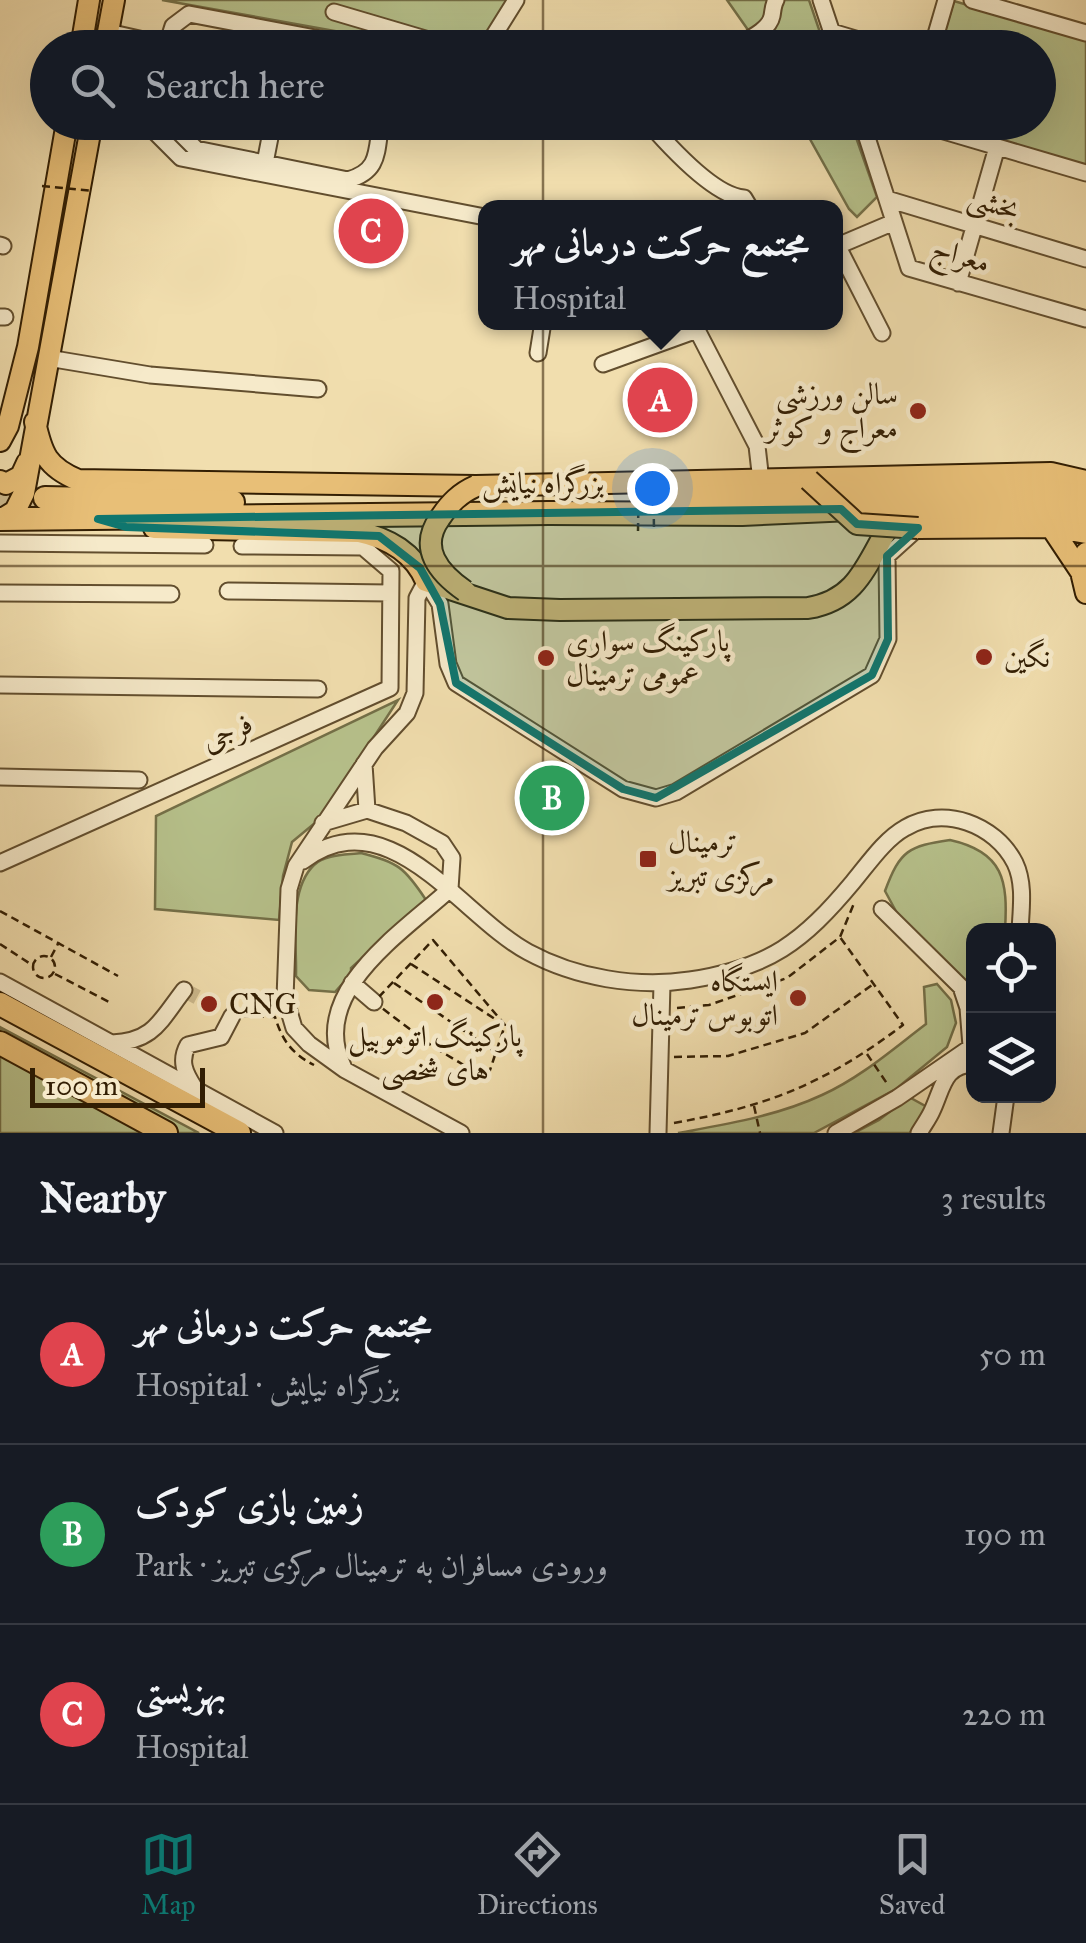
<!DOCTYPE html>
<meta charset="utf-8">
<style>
:root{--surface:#171b24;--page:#242831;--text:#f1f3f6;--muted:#9ea1a6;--line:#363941;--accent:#0f766e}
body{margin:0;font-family:"IM FELL Great Primer",Amiri,serif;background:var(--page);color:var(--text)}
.controls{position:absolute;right:30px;bottom:30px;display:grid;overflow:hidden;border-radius:20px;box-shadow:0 10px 40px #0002}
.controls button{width:90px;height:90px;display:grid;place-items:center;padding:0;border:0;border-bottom:2px solid var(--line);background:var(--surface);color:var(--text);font:50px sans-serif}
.scale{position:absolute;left:30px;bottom:25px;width:175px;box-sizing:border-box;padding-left:10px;border:5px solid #321e03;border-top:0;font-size:28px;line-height:35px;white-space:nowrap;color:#321e03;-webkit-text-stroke:8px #f6eaca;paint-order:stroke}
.you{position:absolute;left:652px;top:488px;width:35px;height:35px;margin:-25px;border:8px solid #fff;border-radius:50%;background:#1a73e8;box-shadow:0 0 0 15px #1a73e833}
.badge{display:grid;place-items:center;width:65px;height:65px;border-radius:50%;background:var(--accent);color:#fff;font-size:32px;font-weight:700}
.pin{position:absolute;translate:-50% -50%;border:5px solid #fff;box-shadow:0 2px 10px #0006}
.popup{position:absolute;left:478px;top:200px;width:365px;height:130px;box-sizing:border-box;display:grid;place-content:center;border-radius:20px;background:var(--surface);filter:drop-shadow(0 2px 8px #0005);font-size:32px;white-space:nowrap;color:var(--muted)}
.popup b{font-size:38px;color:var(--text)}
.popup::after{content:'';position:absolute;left:50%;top:100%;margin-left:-20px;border:20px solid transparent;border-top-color:var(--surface)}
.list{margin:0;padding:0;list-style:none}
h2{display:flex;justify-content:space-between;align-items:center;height:130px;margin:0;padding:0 40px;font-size:42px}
h2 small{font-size:32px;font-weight:400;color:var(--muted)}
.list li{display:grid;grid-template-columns:65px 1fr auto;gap:30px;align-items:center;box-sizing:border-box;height:180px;padding:0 40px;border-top:2px solid var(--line)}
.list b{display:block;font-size:38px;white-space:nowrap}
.list p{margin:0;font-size:32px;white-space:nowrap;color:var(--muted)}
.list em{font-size:32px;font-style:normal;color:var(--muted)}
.icon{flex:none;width:55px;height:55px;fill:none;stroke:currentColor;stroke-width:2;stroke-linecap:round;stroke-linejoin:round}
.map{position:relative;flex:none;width:1086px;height:1133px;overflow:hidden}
.search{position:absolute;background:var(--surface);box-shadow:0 10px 40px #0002;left:30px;right:30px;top:30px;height:110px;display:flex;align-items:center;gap:25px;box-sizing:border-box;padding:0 35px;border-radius:55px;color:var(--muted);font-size:38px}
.sheet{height:670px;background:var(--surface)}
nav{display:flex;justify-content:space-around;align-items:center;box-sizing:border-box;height:140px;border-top:2px solid var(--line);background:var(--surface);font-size:28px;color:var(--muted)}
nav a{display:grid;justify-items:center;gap:5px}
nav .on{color:var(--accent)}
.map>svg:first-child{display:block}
.green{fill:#b7c28c;stroke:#747048;stroke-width:2.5}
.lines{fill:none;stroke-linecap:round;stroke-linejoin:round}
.minor-tunnel{stroke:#cbb88c;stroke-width:15;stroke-dasharray:15 8;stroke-linecap:butt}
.major-tunnel{stroke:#cbb88c;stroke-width:20;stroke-dasharray:20 10;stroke-linecap:butt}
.minor-casing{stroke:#624e2e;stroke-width:19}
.major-casing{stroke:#321e03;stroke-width:24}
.highway-casing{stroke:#321e03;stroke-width:26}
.path{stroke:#321e03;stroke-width:2.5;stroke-dasharray:8 5;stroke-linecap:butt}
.minor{stroke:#f6eaca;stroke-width:15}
.major{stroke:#e8bf77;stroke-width:20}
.highway{stroke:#e8bf77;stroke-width:22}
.major-bridge-casing{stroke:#321e03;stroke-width:24;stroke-linecap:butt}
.path-bridge{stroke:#321e03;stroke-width:2.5;stroke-dasharray:8 5;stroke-linecap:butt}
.major-bridge{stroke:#e8bf77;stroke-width:20}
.marked{fill:#0f766e;fill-opacity:0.2;stroke:#0f766e;stroke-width:8;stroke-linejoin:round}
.grid{fill:none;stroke:#321e03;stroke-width:2.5;stroke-opacity:0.55}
.poi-dot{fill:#8f2418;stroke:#f6eaca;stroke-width:4}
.labels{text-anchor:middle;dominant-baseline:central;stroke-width:9;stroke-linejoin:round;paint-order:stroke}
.street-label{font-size:30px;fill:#321e03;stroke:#f6eaca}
.poi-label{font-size:30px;fill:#321e03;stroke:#f6eaca;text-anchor:start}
</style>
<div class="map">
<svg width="1086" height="1133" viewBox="0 0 1086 1133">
<rect width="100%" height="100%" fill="#f1deae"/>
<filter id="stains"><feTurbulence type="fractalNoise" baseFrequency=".002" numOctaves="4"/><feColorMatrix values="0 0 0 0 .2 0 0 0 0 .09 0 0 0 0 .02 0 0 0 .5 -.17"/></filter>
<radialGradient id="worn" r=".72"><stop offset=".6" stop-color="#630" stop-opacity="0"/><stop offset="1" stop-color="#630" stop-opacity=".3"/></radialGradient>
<path class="green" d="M162,0h352l-30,47 -77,-3z
M727,0h82l16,47h-65z
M954,1l132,39v126l-145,-43 97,-1v-74h-98z
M801,123h50l26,74 -20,20 -8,-8z
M398,700l-77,118 -29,24 -9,34 -4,44 -124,-11 1,-93z
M950,840c54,12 58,41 55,90l-31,1 -1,81 -4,-27 -71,-70 -13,-24c15,-41 24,-45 65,-51z
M361,853c37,9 44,15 65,47l-75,68v6l-16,18 -26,-2 -13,-14c1,-33 -8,-86 18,-111 11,-11 33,-10 47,-12z
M937,984l14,16 5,23 -9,24 -51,42 -82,44h-136c49,-9 99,-17 144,-38 38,-17 71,-46 104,-71l-2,-37z
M0,1027l199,106h-199z
M909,1097l18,10 -17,26h-56l25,-13z"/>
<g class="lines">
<path class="minor-tunnel" d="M184,990l48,26"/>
<path class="major-tunnel" d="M0,497h38"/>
<defs>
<path id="minor" d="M821,0l16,48
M972,0l114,33
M334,12l122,36
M108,32l58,13
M832,32l54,16
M166,48l7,-22 16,-12 179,34
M486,48l30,-48
M733,48c13,-8 36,-17 39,-32 1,-5 1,-11 4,-16
M932,48l14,-48
M145,122l36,36 304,59
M169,122l27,27 152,31c32,-9 28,-28 33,-58
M601,122l1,5 14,-5
M648,122c20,23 66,74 96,76l6,10
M862,122l47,146 177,51
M913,122l173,51
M265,163l8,-41
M887,199l199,60
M0,245l3,1
M837,245l45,88
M835,247l59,-25
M958,283l39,-136
M0,317h5
M538,353l5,-31
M48,358l102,17 168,14
M603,364l94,-34 60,116 4,35
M0,543l205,2
M228,591l162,2
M0,593l171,1
M0,685l318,4
M364,764l3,46
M0,777l139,3
M323,823l44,-13 39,13 36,20 10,15 -2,31c-48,44 -142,103 -107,177
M303,861c86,-65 158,55 225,91 48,26 108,36 162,28 79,-12 113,-38 163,-98 15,-18 32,-43 52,-54 39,-23 90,-4 110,35 10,21 6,46 5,68
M0,863l390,-175 1,-117 -28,-24 -121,-1
M882,909l79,78 7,21 3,38
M0,982l275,151
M352,983l22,19
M112,1043c42,-2 48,-22 72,-53
M194,1087c-9,-14 -15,-26 -6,-42l33,-8 11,-21
M461,1133l-116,-63 -36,-26 -15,-16 -9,-30 4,-109 7,-23 79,-118 32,-35 8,-20 2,-95 9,-17 14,23 8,60 8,19 167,106 33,9 20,-6 196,-117 16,-36 -1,-83 31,-28
M658,1133l4,-149
M836,1133l61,-35 77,-53
M919,1133c4,-7 10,-15 13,-22 11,-23 11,-46 42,-47
M1001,1133l5,-37"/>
<path id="major" d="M81,48l8,-48
M105,48l9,-48
M35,422c7,32 12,45 43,58l398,6 575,-13 35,8
M0,441l8,-15 20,-79 39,-225
M0,481l6,3 15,-8 6,-13
M2,519l13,-8 9,-18 68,-371
M1051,527l30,45 5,-19
M154,528l205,4c29,6 55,21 67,49l82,27 52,2 248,-2c49,-8 58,-43 81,-82
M918,528l133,-1 35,6
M1081,572l5,21"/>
<path id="highway" d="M45,498l188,4
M680,498l191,-7h175l40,5
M0,519l549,-6 193,1 132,-6 169,-1 43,6
M0,1004l239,129
M0,1043l166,90"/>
</defs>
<use href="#minor" class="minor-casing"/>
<use href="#major" class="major-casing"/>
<use href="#highway" class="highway-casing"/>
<path class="path" d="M0,911l118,65
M433,940l72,85 -18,54 -55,-33 -58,-44z
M0,944l32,21
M33 967a11 11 0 1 1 22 0a11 11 0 1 1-22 0Z
M51,957l8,-15
M411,964l90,59
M55,974l56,29
M394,983l101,69
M677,1008l32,-3 78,-27 53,-41 15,-36
M243,1016l32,1c7,23 17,37 39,48
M867,1054l21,31
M674,1057l54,-1 77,-23 67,-48
M754,1106l6,27
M674,1123c95,-17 152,-40 229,-98l-63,-88"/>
<use href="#minor" class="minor"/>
<use href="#major" class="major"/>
<use href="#highway" class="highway"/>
<defs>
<path id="major-bridge" d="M809,480l48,44 61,4
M465,591c-26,-18 -47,-43 -25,-73 10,-15 20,-25 36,-32"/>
</defs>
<use href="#major-bridge" class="major-bridge-casing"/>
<path class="path-bridge" d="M42,186l51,5
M653,467l1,63
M638,531l1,-63"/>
<use href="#major-bridge" class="major-bridge"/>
</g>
<path class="marked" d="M841,509l16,15 61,4 -31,28 1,83 -16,36 -216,123 -33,-9 -167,-106 -16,-79 -20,-36 -41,-32 -253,-9 -28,-8z"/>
<path class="grid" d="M543,0v48M543,122v1011M0,566h1086"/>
<g class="poi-dot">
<circle cx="918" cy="411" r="10"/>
<circle cx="984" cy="657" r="10"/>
<circle cx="546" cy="658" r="10"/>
<rect x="638" y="849" width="20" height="20" rx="5"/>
<circle cx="798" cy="998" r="10"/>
<circle cx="435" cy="1002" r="10"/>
<circle cx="209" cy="1004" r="10"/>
</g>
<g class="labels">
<g class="street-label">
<text transform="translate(994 203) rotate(17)">بخشی</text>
<text transform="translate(961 255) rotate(17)">معراج</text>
<text x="543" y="483">بزرگراه نیایش</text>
<text transform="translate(227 732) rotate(-24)">فرجی</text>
</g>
<g class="poi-label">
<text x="898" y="394" text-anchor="end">سالن ورزشی<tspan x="898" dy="34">معراج و کوثر</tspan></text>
<text x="566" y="641">پارکینگ سواری<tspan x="566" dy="34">عمومی ترمینال</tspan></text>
<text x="1004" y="657">نگین</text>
<text x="668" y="842">ترمینال<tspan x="668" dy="34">مرکزی تبریز</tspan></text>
<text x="778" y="981" text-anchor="end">ایستگاه<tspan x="778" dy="34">اتوبوس ترمینال</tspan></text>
<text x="229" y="1004">CNG</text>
<text x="435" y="1036" text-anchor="middle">پارکینگ اتوموبیل<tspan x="435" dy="34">های شخصی</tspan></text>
</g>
</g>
<rect width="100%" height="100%" filter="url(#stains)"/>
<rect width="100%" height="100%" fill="url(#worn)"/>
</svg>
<div class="controls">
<button><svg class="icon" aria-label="locate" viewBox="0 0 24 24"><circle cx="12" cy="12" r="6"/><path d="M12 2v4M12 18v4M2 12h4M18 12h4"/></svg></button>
<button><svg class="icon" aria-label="layers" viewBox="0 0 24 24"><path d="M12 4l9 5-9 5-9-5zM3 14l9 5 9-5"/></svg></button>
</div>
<div class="scale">100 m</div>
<div class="you"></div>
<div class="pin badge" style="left:660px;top:400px;background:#e0444e">A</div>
<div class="popup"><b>مجتمع حرکت درمانی مهر</b>Hospital</div>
<div class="pin badge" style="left:552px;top:798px;background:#2e9e5b">B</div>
<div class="pin badge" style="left:371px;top:231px;background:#e0444e">C</div>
<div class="search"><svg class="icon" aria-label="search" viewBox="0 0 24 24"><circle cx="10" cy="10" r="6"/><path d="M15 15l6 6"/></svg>Search here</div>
</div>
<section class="sheet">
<h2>Nearby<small>3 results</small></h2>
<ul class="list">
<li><span class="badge" style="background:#e0444e">A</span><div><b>مجتمع حرکت درمانی مهر</b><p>Hospital · بزرگراه نیایش</p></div><em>50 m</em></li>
<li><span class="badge" style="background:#2e9e5b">B</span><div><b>زمین بازی کودک</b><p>Park · ورودی مسافران به ترمینال مرکزی تبریز</p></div><em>190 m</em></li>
<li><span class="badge" style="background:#e0444e">C</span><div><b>بهزیستی</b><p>Hospital</p></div><em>220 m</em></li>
</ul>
</section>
<nav>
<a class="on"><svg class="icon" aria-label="map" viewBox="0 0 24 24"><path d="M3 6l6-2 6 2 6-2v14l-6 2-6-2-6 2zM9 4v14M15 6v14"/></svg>Map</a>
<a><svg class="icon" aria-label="directions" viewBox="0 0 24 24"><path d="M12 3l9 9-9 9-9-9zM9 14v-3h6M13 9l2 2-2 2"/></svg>Directions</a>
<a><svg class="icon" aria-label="saved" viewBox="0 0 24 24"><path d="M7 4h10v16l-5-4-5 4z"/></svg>Saved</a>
</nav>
